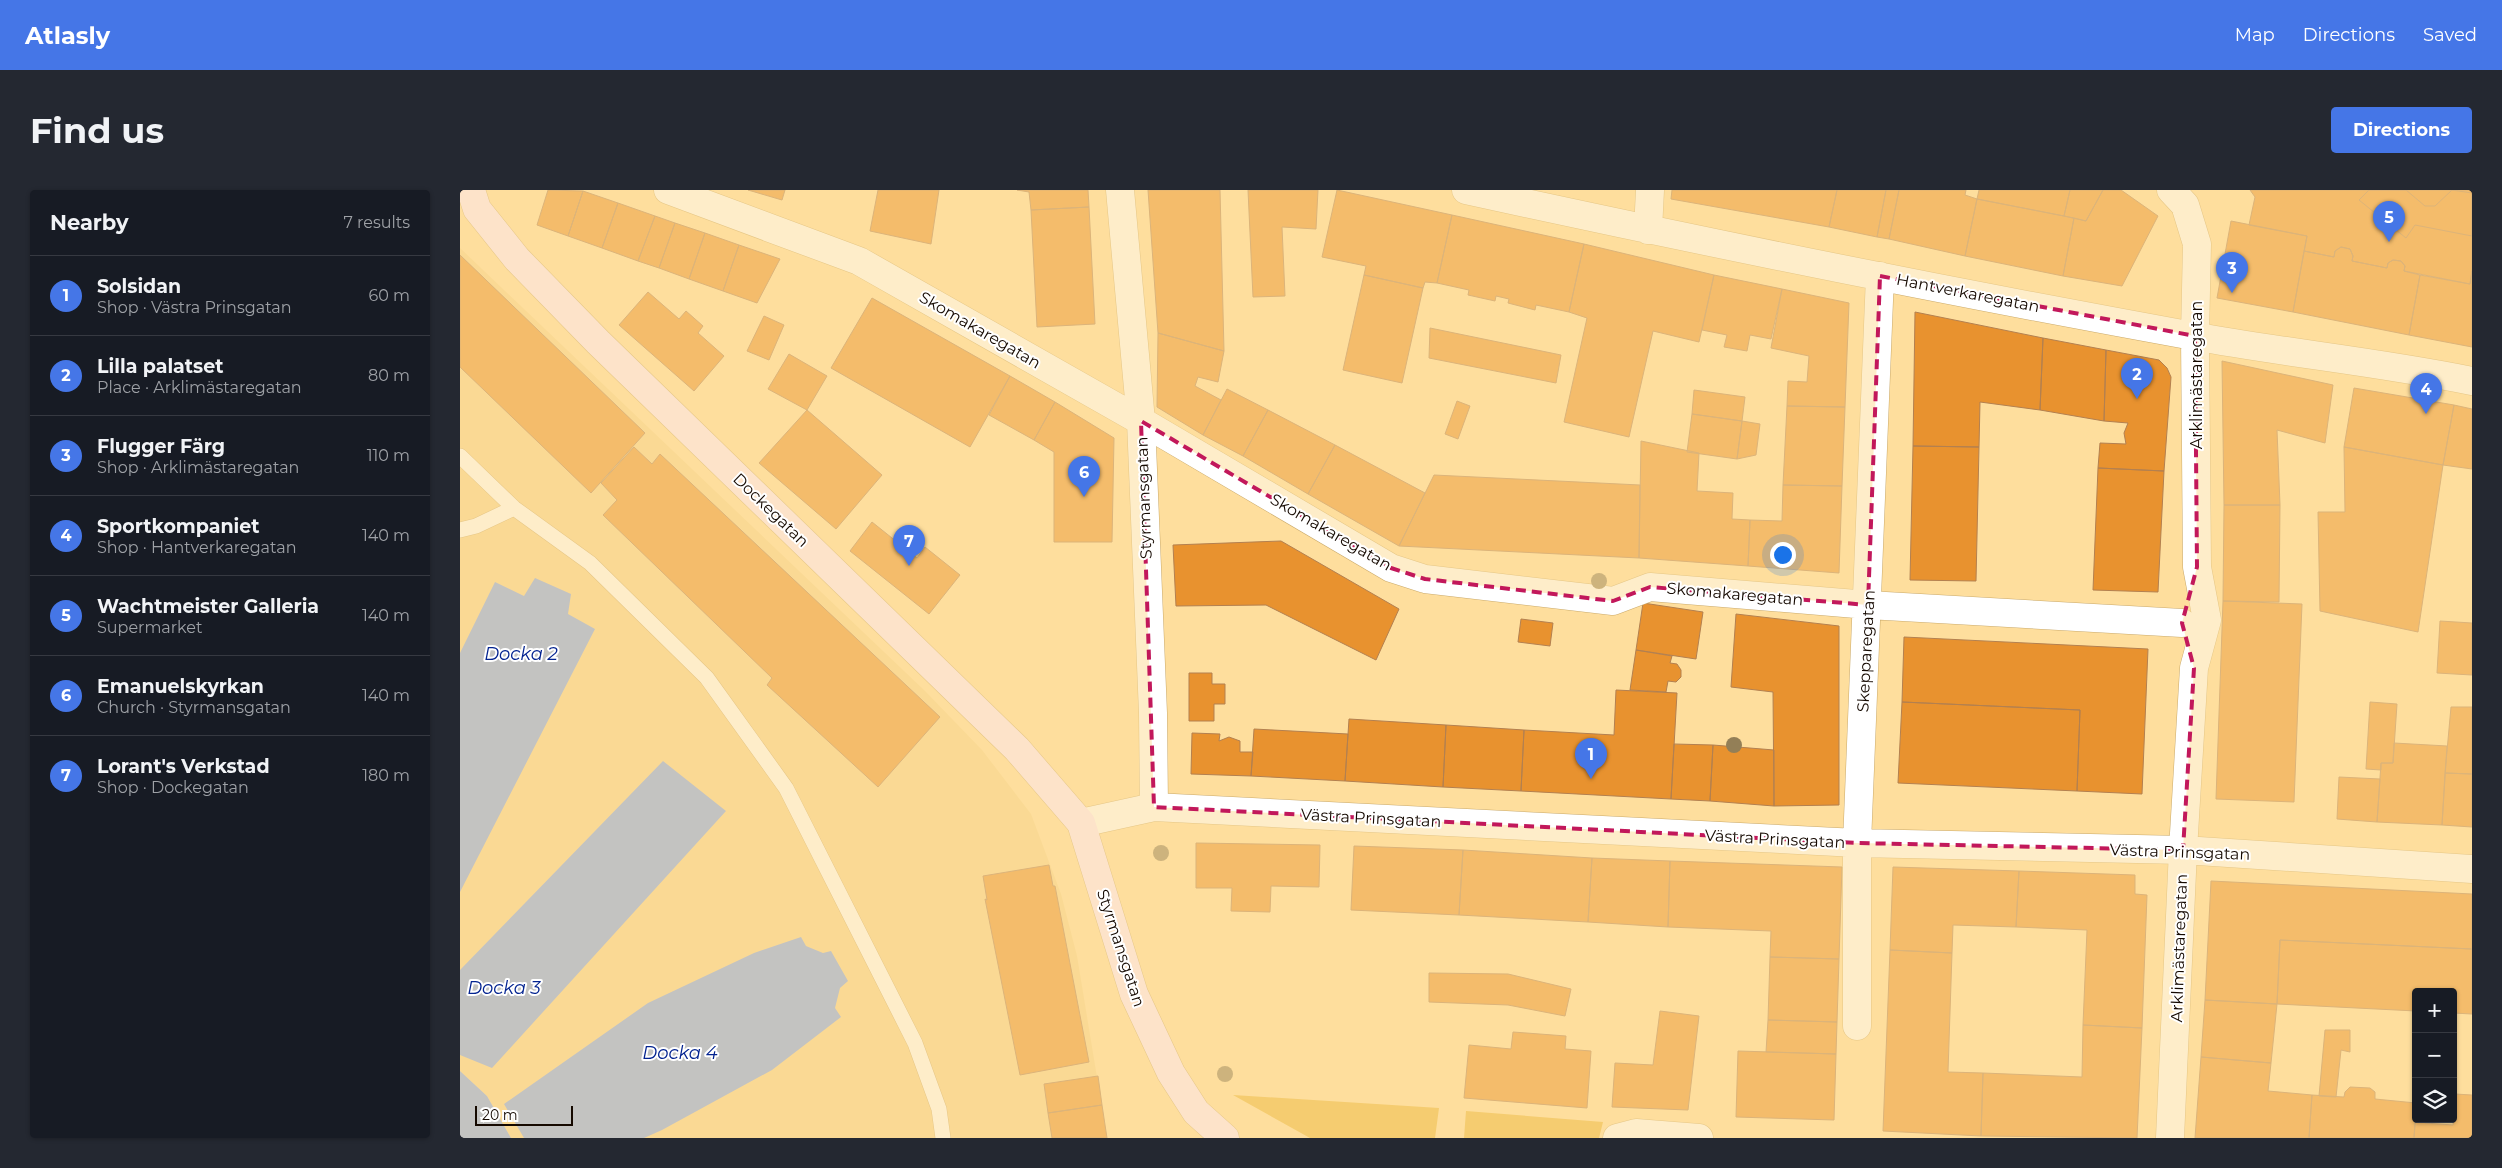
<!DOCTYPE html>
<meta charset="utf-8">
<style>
:root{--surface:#171b24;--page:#242831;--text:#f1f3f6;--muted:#9ea1a6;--line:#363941;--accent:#4576e7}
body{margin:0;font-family:Montserrat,sans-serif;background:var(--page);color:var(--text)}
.controls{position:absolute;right:15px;bottom:15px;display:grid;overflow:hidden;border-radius:5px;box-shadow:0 1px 4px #0004}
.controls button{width:45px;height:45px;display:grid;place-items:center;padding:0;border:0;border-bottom:1px solid var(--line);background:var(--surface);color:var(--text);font:25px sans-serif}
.scale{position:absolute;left:15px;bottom:12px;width:98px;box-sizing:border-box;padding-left:5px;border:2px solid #150900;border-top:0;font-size:14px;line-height:18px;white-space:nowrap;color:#150900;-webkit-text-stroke:4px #fff;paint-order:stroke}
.you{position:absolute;left:1322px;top:364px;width:18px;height:18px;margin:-12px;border:4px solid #fff;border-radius:50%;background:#1a73e8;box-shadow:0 0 0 8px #1a73e833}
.badge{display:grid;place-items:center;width:32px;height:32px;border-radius:50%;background:var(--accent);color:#fff;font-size:16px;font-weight:700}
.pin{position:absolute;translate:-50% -41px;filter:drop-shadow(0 1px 2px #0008)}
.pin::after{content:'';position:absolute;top:26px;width:18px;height:15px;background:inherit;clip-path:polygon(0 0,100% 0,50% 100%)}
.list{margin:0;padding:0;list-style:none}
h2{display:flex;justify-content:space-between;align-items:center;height:65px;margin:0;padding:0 20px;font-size:21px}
h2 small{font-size:16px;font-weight:400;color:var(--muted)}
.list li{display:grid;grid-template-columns:32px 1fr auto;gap:15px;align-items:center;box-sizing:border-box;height:80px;padding:0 20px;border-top:1px solid var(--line)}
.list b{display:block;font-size:19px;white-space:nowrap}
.list p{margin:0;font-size:16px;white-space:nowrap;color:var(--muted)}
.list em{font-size:16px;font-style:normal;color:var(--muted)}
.icon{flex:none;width:28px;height:28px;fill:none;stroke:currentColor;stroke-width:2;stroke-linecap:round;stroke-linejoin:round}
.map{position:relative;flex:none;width:2012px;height:948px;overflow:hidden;border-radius:5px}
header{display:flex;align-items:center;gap:30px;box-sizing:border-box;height:70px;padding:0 25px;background:var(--accent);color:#fff}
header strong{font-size:24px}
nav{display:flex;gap:28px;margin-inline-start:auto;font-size:18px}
.intro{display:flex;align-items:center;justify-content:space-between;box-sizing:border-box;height:120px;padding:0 30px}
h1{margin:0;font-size:35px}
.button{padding:12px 22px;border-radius:5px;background:var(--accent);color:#fff;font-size:18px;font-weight:700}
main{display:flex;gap:30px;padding:0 30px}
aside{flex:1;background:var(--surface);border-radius:5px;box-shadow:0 1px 4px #0004}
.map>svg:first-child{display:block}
.built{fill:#f7d38a}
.green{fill:#ebb63a}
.water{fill:#7da2ee}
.building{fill:#e8922f;stroke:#b38050}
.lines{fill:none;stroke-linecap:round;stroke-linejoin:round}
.lane-casing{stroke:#caaa6b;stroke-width:16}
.street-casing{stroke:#caaa6b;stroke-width:29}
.secondary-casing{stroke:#caaa6b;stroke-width:29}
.lane{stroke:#fff;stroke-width:15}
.street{stroke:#fff;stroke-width:28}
.secondary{stroke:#fce8fe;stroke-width:28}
.tree{fill:#937f57}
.marked{fill:none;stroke:#c2185b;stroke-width:4;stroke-dasharray:10 6;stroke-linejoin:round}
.labels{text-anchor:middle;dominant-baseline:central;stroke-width:4;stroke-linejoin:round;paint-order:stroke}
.street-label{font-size:16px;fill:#150900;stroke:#fff}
.water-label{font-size:18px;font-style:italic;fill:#032390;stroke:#fff}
</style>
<header>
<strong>Atlasly</strong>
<nav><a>Map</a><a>Directions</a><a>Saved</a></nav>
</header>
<div class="intro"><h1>Find us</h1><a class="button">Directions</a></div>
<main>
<aside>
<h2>Nearby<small>7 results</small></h2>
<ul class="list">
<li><span class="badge">1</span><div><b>Solsidan</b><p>Shop · Västra Prinsgatan</p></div><em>60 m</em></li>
<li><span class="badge">2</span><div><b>Lilla palatset</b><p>Place · Arklimästaregatan</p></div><em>80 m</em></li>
<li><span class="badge">3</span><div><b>Flugger Färg</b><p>Shop · Arklimästaregatan</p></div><em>110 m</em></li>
<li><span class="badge">4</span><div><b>Sportkompaniet</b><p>Shop · Hantverkaregatan</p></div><em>140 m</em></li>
<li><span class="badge">5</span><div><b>Wachtmeister Galleria</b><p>Supermarket</p></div><em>140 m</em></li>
<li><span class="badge">6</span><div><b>Emanuelskyrkan</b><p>Church · Styrmansgatan</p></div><em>140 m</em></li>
<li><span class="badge">7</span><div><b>Lorant's Verkstad</b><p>Shop · Dockegatan</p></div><em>180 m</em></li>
</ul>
</aside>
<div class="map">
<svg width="2012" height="948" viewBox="0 0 2012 948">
<rect width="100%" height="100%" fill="#fede9d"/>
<path class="built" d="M0,58l465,443 57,59 49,64 30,80 16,62 30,182h-596l-24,-42 -27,-25z"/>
<path class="green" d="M773,905l206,13 -4,30h-125z
M1006,921l137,11 -4,16h-135z"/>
<path class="water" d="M75,388l36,16 -3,20 27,15 -135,263v-239l35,-71 29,14z
M203,571l63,50 -234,257 -32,-13v-85z
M341,747l5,9 17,7 8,-2 17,30 -8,7 -5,20 6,9 -69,53 -110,60 -18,8h-120l-20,-34 144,-101 106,-50z
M0,881l27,25 24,42h-51z"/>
<path class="building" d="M88,0l35,1 -15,45 -31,-11z
M288,0h37l-3,10z
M418,0h61l-8,54 -61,-13z
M557,0h71l1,17 -58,3 -2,-18z
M688,0h72l4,161 -66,-18z
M788,0h70l-2,39 -34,-2 3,69 -32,1z
M877,0l115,25 -15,68 -12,-1 -2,6 -59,-13 2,-9 -44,-9z
M1212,0h165l-8,37 -158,-28z
M1377,0h49l-9,47 -48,-10z
M1426,0h13l-10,49 -12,-2z
M1439,0h67l-1,5 12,4 -12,57 -76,-17z
M1519,0h91l-6,26 -87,-17z
M1610,0h33l-17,31 -22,-5z
M1643,0h18l37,26 -36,70 -59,-10 11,-58 12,3z
M1790,0h222v81l-2,13 -66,-13 1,-5 -4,-5 -8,-1 -5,3 -1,5 -35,-7 1,-5 -3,-7 -9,-2 -6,4 -1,6 -30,-6 3,-15 -58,-11 6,-28z
M1909,0h37l19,16h10l17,-16 20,3v43l-57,-11 -9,13 -47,-38z
M123,1l35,12 -16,45 -34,-12z
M1517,9l97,19 -11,58 -98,-20z
M158,13l37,13 -17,45 -36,-13z
M629,17l6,117 -58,3 -6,-117z
M992,25l132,29 -15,68 -33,-7 -1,5 -27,-7 1,-4 -13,-3 -1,5 -27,-6 1,-5 -32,-7z
M195,26l20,7 -16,45 -21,-7z
M1771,31l76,15 -14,76 -76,-14z
M215,33l30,10 -16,46 -30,-11z
M245,43l34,12 -16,46 -34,-12z
M1124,54l130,31 -15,67 -46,-11 -24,106 -65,-15 23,-104 -18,-6z
M279,55l41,14 -23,44 -34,-12z
M1881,57l9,2 3,7 -1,5 35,7 1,-5 5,-3 8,1 4,5 -1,5 16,4 -11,60 -116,-23 11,-61 30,6 1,-6z
M0,65l185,178 -54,60 -131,-126z
M2012,81v76l-63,-12 11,-60 50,9z
M904,85l59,13 -21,95 -59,-13z
M1254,85l68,14 -11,50 -21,-4 -3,16 -23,-4 3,-12 -25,-5z
M1322,99l67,14 -4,104 -58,-1 1,-25 19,1 2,-26 -38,-8z
M188,102l31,27 7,-8 17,15 -5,7 26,23 -30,35 -75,-66z
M412,108l138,78 -40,71 -139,-79z
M1455,122l128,26 -3,72 -60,-8 -1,45 -66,-1z
M304,126l20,9 -15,35 -22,-9z
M970,138l131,27 -5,28 -127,-25z
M698,143l66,18 -6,31 -20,-5 -3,9 26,14 -18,35 -46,-28z
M1583,148l63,12 -2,71 -64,-11z
M1646,160l53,10 8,8 4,9 -7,94 -66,-3 2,-25 26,1 -2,-11 4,-10 -24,-2z
M329,164l38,22 -20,34 -39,-21z
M1762,171l111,24 -8,58 -48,-13 3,75h-56z
M550,186l45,26 -21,38 -45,-25z
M1894,198l100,17 -11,60 -99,-18z
M767,199l41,21 -25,46 -40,-21z
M1234,200l51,7 -3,24 -50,-7z
M997,211l13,5 -12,33 -13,-5z
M595,212l59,36 -2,104h-58v-90l-20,-12z
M1994,215l18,4v60l-29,-4z
M1327,216l58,1 -3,79 -59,-1z
M347,220l75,65 -46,54 -77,-66z
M808,220l67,35 -27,49 -65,-38z
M1232,224l50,7 -5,38 -50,-7z
M1282,231l18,3 -4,31 -19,4z
M1181,251l58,12 -2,38 36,2 -1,26 18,1 -2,46 -109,-8z
M875,255l90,48 -26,53 -91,-52z
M1453,256l66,1 -3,134 -66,-1z
M174,257l18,17 8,-10 280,263 -62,70 -111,-102 5,-7 -169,-163 14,-15 -16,-17z
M1884,257l99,18 -25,167 -98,-21 -2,-99h27z
M1638,278l66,3 -6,121 -65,-2z
M974,285l206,10 -1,73 -240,-12z
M1323,295l59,1 -3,87 -91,-7 2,-46 32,1z
M1764,315h56l-1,97 -56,-1z
M412,332l45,36 8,-11 35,28 -31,39 -79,-63z
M821,351l118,68 -23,51 -110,-55 -90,1 -3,-61z
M1763,411l79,3 -8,198 -78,-3z
M1183,413l60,9 -7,47 -60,-9z
M1276,424l103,12v179l-65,1 -1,-114 -42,-5z
M1061,429l32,4 -3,23 -32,-4z
M1980,431l32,2v52l-35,-2z
M1444,447l244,12 -6,145 -65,-3 3,-81 -178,-8z
M1176,460l36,6 -2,7 7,1 4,6v7l-5,5 -8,-1 -2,11 -36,-2z
M729,483h23v11h13v20h-11v17h-25z
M1156,500l61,3 -6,106 -150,-8 3,-61 90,5z
M1442,512l178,8 -3,81 -179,-8z
M1910,512l27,2 -4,59h-12v7l-15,-1z
M1991,517h21v67l-27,-1z
M889,529l97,6 -3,62 -98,-6z
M986,535l78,5 -3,61 -78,-4z
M794,539l94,5 -3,47 -94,-5z
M732,543l28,1 -1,7 10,-4 11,4v11h13l-2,24 -60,-2z
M1934,553l53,3 -5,79 -65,-3 4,-59h12z
M1214,554l39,1 -3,56 -39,-2z
M1253,555l61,5v56l-64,-5z
M1985,583l27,1v53l-30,-2z
M1879,587l41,2 -3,43 -40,-3z
M736,653l124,2 -1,42 -48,-1 -1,26 -39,-1 1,-23h-36z
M894,656l109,4 -4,65 -108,-5z
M1003,660l129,8 -4,64 -129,-7z
M1132,668l78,3 -2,66 -80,-5z
M1210,671l172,6 -3,92 -69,-2 1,-26 -103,-4z
M589,675l4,21h2l34,176 -69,13 -35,-176 2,1 -4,-24z
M1433,677l126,4 -3,56 -63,-2 -1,28 -62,-3z
M1559,681l116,4v19l12,1 -5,133 -59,-3 4,-95 -71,-3z
M1751,691l261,13v55l-192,-9 -3,64 -72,-4z
M1820,750l192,9v65l-19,-1v-21h-37v19l-139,-7z
M1430,760l62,3 -4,119 35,1 -2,63 -98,-5z
M1310,767l69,2 -2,63 -69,-2z
M969,783l79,1 63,15 -6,27 -57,-11 -79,-3z
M1745,810l72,4 -6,59 -70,-6z
M1200,821l39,5 -11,94 -76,-3 3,-44 38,2z
M1308,830l69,2 -1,32 -70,-2z
M1623,835l59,3 -5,110 -156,-2 2,-63 99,4z
M1865,840h25v22l-9,-2 -5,47 -17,-1z
M1053,842l53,4 -1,13 26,2 -4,57 -123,-10 5,-53 42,4z
M1278,861l98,3 -2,66 -98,-3z
M1741,867l70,6 -3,28 44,4 -3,43h-114z
M638,886l4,29 -54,8 -4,-29z
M1890,897l20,1 5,4v7l41,4 -2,35h-105l3,-43 32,2 1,-5z
M1995,904l17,1v43h-58l2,-25v6h9v4l28,2z
M642,915l5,33h-55l-4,-25z"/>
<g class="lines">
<defs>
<path id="lane" d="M0,266l54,52 76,55 117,115 79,110 129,255 24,66 4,29
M0,340l16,-4 38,-18"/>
<path id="street" d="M208,0l191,71 282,160 250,147 34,11 188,22 37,-14 218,18 314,18
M660,0l21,231 12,292 1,94
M1006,0c242,53 484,102 727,146 92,17 187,26 279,45
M1188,40l2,-40
M621,633l73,-16 703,36 326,7 289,19
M1397,836v-183l23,-567
M1157,948l19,-5 63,5
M1710,948l13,-288 11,-182 13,-48 -10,-53 -2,-231 2,-92 -12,-39 -14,-15"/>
<path id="secondary" d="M11,0l6,19 40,50 81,83 419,407 64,74 53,171 37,79 25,39 29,26"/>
</defs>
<use href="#lane" class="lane-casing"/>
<use href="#street" class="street-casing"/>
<use href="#secondary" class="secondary-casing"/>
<use href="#lane" class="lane"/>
<use href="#street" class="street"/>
<use href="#secondary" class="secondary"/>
</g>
<g class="tree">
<circle cx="1139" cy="391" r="8"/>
<circle cx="1274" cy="555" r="8"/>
<circle cx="701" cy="663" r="8"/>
<circle cx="765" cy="884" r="8"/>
</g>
<path d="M0 0H2012V948H0ZM1420,86l315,60 2,231 -15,56 12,45 -11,182 -326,-7 -703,-36 -13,-386 250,147 34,11 188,22 37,-14 218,18z" fill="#fede9d" fill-opacity=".55" fill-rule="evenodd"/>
<path class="marked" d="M1420,86l315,60 2,231 -15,56 12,45 -11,182 -326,-7 -703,-36 -13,-386 250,147 34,11 188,22 37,-14 218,18z"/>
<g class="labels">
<g class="street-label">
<text transform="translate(1508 103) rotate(11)">Hantverkaregatan</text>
<text transform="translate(520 140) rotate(30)">Skomakaregatan</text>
<text transform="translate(1736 185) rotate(-90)">Arklimästaregatan</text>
<text transform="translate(684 308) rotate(-92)">Styrmansgatan</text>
<text transform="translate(311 320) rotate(44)">Dockegatan</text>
<text transform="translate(871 342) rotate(30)">Skomakaregatan</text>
<text transform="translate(1275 404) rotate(5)">Skomakaregatan</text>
<text transform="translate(1406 461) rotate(-87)">Skepparegatan</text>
<text transform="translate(911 628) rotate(3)">Västra Prinsgatan</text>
<text transform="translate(1315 649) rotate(3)">Västra Prinsgatan</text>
<text transform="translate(1720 662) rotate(2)">Västra Prinsgatan</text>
<text transform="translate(661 758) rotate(72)">Styrmansgatan</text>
<text transform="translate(1719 758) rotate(-88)">Arklimästaregatan</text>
</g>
<g class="water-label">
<text x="61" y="464">Docka 2</text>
<text x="44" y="798">Docka 3</text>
<text x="220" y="863">Docka 4</text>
</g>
</g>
</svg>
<div class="controls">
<button>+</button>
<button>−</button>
<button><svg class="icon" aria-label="layers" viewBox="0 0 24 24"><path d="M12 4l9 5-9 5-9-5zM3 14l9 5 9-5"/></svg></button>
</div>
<div class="scale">20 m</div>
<div class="you"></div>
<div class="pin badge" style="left:1131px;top:589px">1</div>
<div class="pin badge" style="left:1677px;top:209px">2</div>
<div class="pin badge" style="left:1772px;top:103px">3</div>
<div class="pin badge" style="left:1966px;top:224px">4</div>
<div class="pin badge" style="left:1929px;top:52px">5</div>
<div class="pin badge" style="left:624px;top:307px">6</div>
<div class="pin badge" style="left:449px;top:376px">7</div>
</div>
</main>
